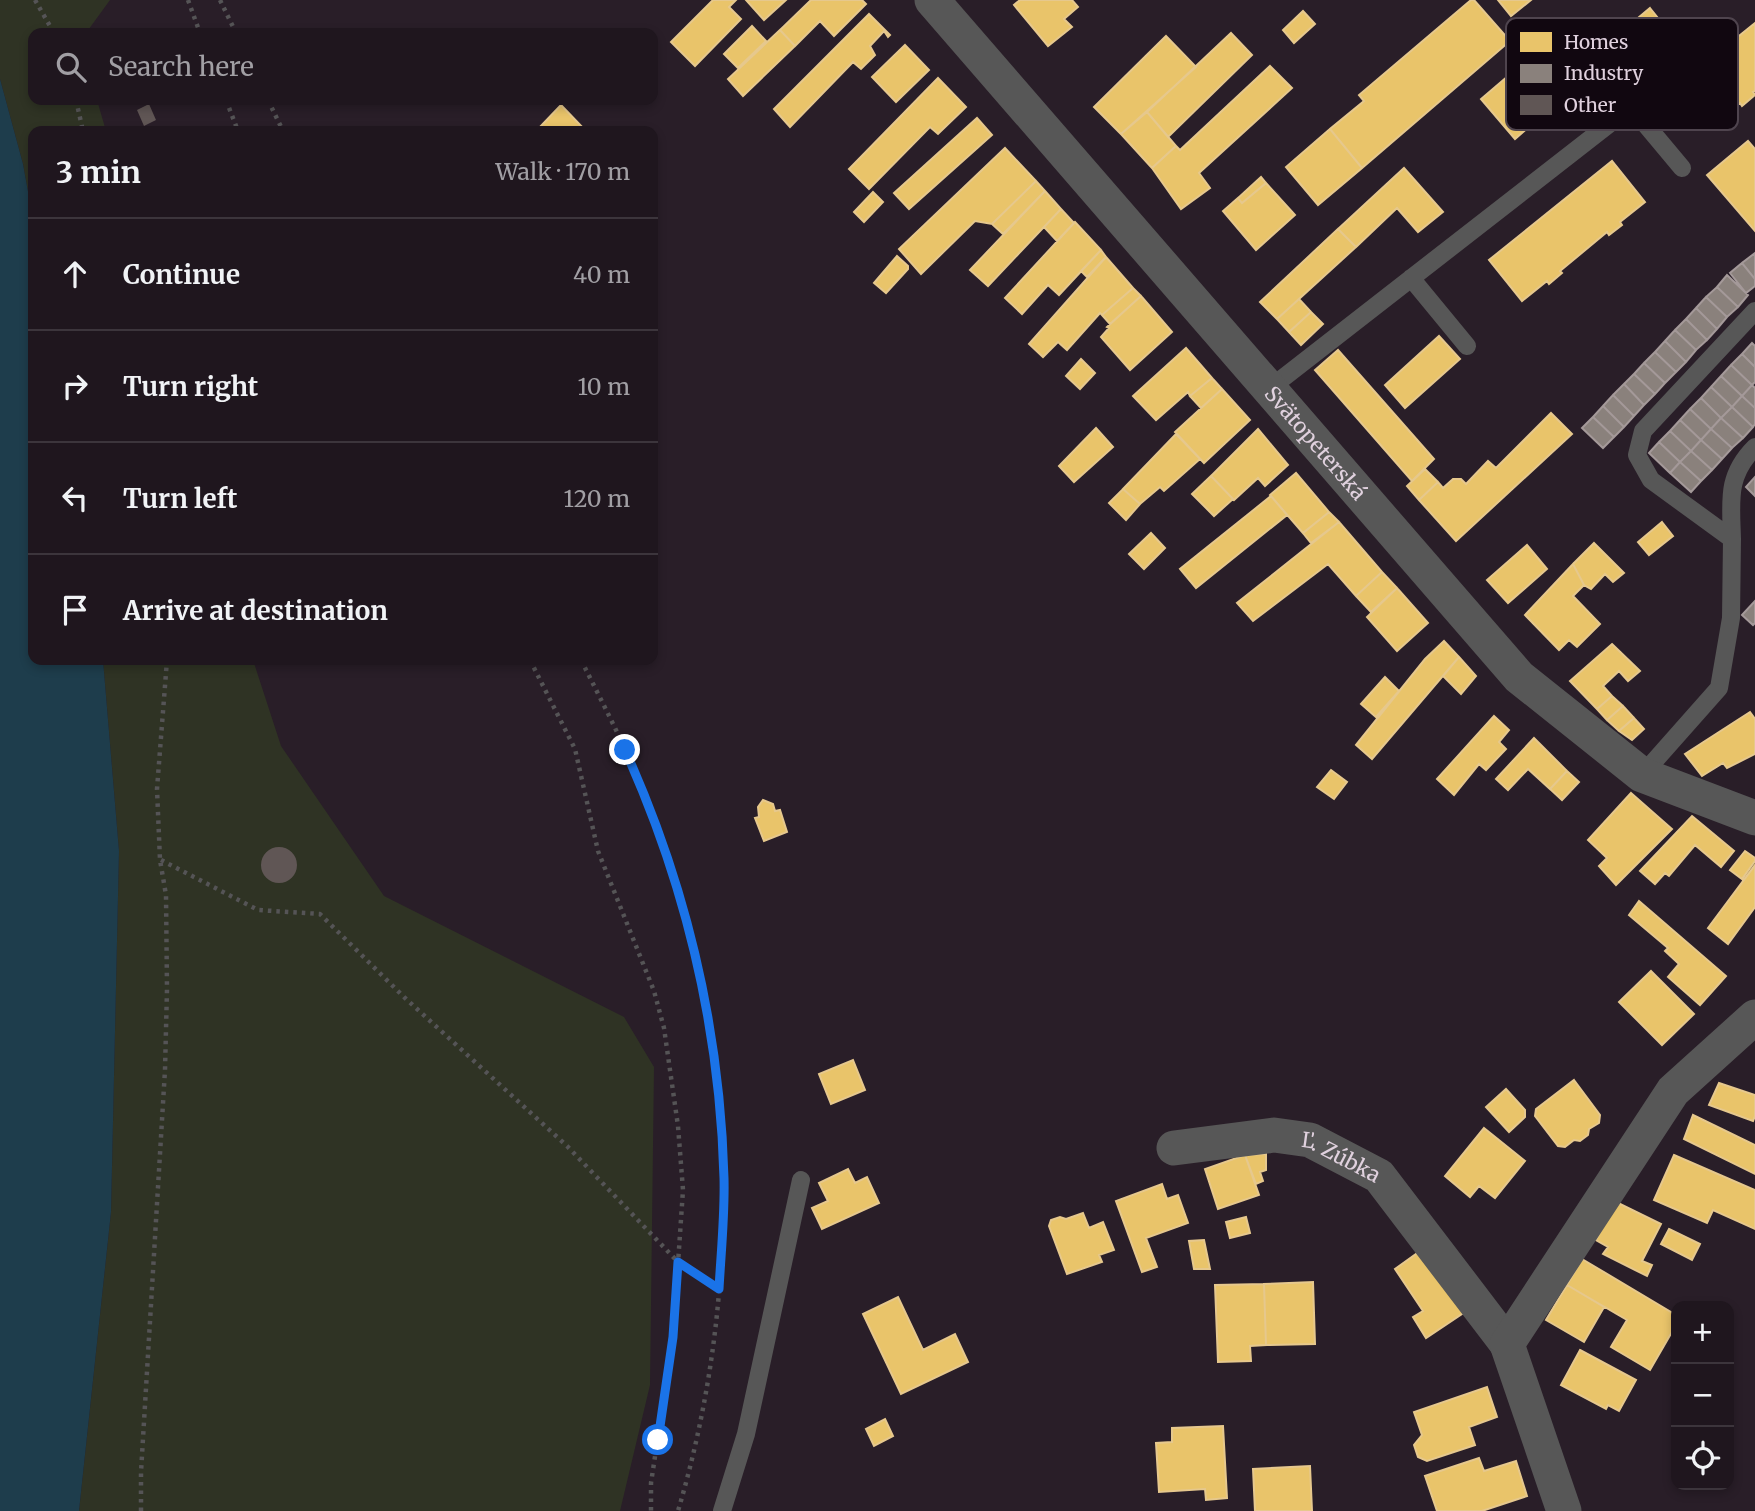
<!DOCTYPE html>
<meta charset="utf-8">
<style>
:root{--surface:#1f161e;--page:#271f27;--text:#f1f3f6;--muted:#a19fa4;--line:#3c353c}
body{margin:0;font-family:Merriweather,serif;background:var(--page);color:var(--text)}
.controls{position:absolute;right:21px;bottom:21px;display:grid;overflow:hidden;border-radius:14px;box-shadow:0 4px 10px #0003}
.controls button{width:63px;height:63px;display:grid;place-items:center;padding:0;border:0;border-bottom:2px solid var(--line);background:var(--surface);color:var(--text);font:35px sans-serif}
.stop{position:absolute;width:21px;height:21px;margin:-16px;border:5px solid #1a73e8;border-radius:50%;background:#fff}
.stop.end{background:#1a73e8;border-color:#fff;box-shadow:0 2px 7px #0008}
.list{margin:0;padding:0;list-style:none}
h2{display:flex;justify-content:space-between;align-items:center;height:91px;margin:0;padding:0 28px;font-size:30px}
h2 small{font-size:23px;font-weight:400;color:var(--muted)}
.list li{display:grid;grid-template-columns:46px 1fr auto;gap:21px;align-items:center;box-sizing:border-box;height:112px;padding:0 28px;border-top:2px solid var(--line)}
.list b{display:block;font-size:26px;white-space:nowrap}
.list em{font-size:23px;font-style:normal;color:var(--muted)}
.icon{flex:none;width:38px;height:38px;fill:none;stroke:currentColor;stroke-width:2;stroke-linecap:round;stroke-linejoin:round}
.map{position:relative;flex:none;width:1755px;height:1511px;overflow:hidden}
.search{position:absolute;background:var(--surface);box-shadow:0 4px 10px #0003;left:28px;top:28px;width:630px;height:77px;display:flex;align-items:center;gap:18px;box-sizing:border-box;padding:0 24px;border-radius:14px;color:var(--muted);font-size:26px}
.panel{position:absolute;background:var(--surface);box-shadow:0 4px 10px #0003;left:28px;top:126px;width:630px;height:539px;border-radius:14px}
.map>svg:first-child{display:block}
.green{fill:#2f3324}
.water{fill:#1e3d4c}
.homes{fill:#e9c46a;stroke:#e6c88d;stroke-width:2}
.industry{fill:#8a817c;stroke:#a49999;stroke-width:2}
.building{fill:#605655}
.lines{fill:none;stroke-linecap:round;stroke-linejoin:round}
.path{stroke:#555456;stroke-width:4.5;stroke-dasharray:3.5 5;stroke-linecap:butt}
.lane{stroke:#575757;stroke-width:18}
.street{stroke:#575757;stroke-width:35}
.route{stroke:#1a73e8;stroke-width:9}
.labels{text-anchor:middle;dominant-baseline:central;stroke-width:7;stroke-linejoin:round;paint-order:stroke}
.street-label{font-size:21px;fill:#e0d1de;stroke:#110710}
.key{fill:#110710;stroke:#4f444e;stroke-width:2}
.key-label{font-size:19px;fill:#e0d1de}
</style>
<div class="map">
<svg width="1755" height="1511" viewBox="0 0 1755 1511">
<rect width="100%" height="100%" fill="#291e28"/>
<path class="green" d="M0,0h110l-24,33h-53v67h64l9,31h-73v88l-10,-55 -23,-85z
M103,660h150l28,86 103,150 240,121 30,50 -4,318 -30,126h-541l32,-299 8,-361z"/>
<path class="water" d="M0,79l23,85 10,55v441h70l16,191 -8,361 -32,299h-79z"/>
<path class="homes" d="M713,0h23l-7,7 12,12 -46,47 -24,-24z
M746,0h40l-22,20z
M811,0h51l4,4 -32,32 -14,-15 -25,25 -15,-16z
M1020,0h52l6,7 -14,12 8,8 -24,19 -34,-41z
M1471,0h3l36,41 -148,127 -32,-39 34,-28 -5,-6z
M1498,0h33l-20,16z
M1650,8l20,25 -25,20 -20,-24z
M1303,11l12,13 -21,19 -11,-13z
M869,14l21,21 -2,2 -4,-6 -14,15 5,9 -14,14 -8,-7 -63,65 -16,-18z
M1755,23v68l-2,1 2,3 -13,11 -2,-3 -25,20 -33,-41z
M752,26l14,15 -28,27 -14,-14z
M780,30l15,16 -52,50 -15,-17z
M1231,33l21,22 -84,82 -21,-25z
M1166,36l30,31 -75,67 -27,-27z
M905,45l24,25 -33,32 -24,-25z
M1270,66l22,22 -93,85 11,15 -29,21 -29,-41 24,-22 4,4z
M1514,71l34,39 -33,29 -34,-40z
M938,78l28,29 -28,27 -8,-7 -61,62 -20,-20z
M561,105l24,25 -2,1h-43l-2,-2z
M1147,112l29,34 -24,22 -31,-34z
M977,118l15,17 -83,74 -15,-16z
M1330,129l32,39 -44,37 -32,-38z
M1748,141l7,8v82l-48,-56z
M1005,148l31,33 -44,43 -17,-3 -54,53 -22,-25z
M1612,161l33,41 -25,20 2,3 -13,10 -2,-3 -47,39 2,2 -13,11 -2,-3 -25,20 -33,-41z
M1404,168l39,44 -25,20 -21,-24 -41,39 -18,-18z
M1261,177l5,6 -24,20 -4,-5z
M1036,181l9,10 -42,43 -11,-10z
M1266,183l29,32 -39,35 -33,-39 15,-13 4,5z
M1045,191l16,18 -73,77 -18,-16z
M873,192l10,10 -19,20 -10,-10z
M1061,209l13,14 -17,18 -13,-14z
M1075,222l26,28 -42,45 -11,-10 -26,29 -17,-16z
M1338,229l18,18 -79,72 -17,-17z
M1101,250l5,7 -19,20 -6,-6z
M897,256l11,10v3l-22,24 -12,-10z
M1106,257l27,31 -31,27 -2,-2 -33,37 -9,-8 -15,15 -14,-13z
M1133,288l8,8 -31,28 -8,-9z
M1141,296l31,36 -42,38 -29,-33 8,-9 -2,-1z
M1299,299l12,13 -22,20 -12,-13z
M1311,312l12,12 -22,21 -12,-13z
M1439,336l21,23 -55,49 -20,-23z
M1186,348l26,30 -22,18 -2,-4 -32,28 -23,-24z
M1338,350l96,109 -22,22 -97,-111z
M1081,359l14,14 -15,16 -14,-13z
M1212,378l10,11 -21,19 -11,-12z
M1222,389l28,31 -46,43 -29,-31z
M1551,413l21,21 -116,107 -37,-41 19,-18 5,6 10,-9h8l5,5 22,-23 8,7z
M1096,428l17,19 -39,35 -15,-16z
M1258,429l30,36 -23,21 -7,-8 -24,22 -23,-24z
M1176,434l24,25 -36,32 -4,-4 -20,17 -17,-15z
M1425,469l13,13 -19,18 -12,-14z
M1296,473l33,39 -26,21 -33,-38z
M1211,476l22,23 -19,17 -22,-22z
M1123,489l17,15 -14,16 -17,-17z
M1271,496l16,19 -91,73 -16,-19z
M1329,512l10,10 -28,21 -8,-10z
M1339,522l43,50 -26,24 -28,-32 -75,57 -16,-18z
M1662,522l11,14 -24,19 -11,-13z
M1151,533l14,15 -21,21 -15,-15z
M1594,543l30,30 -11,9 -8,-8 -14,15 -7,-4 -11,-21z
M1527,545l20,24 -39,34 -21,-23z
M1573,564l11,21 -11,11 27,28 -23,23 -8,-7 -10,10 -34,-35z
M1382,572l15,16 -26,24 -15,-16z
M1397,588l31,35 -31,28 -30,-34z
M1444,641l15,16 -87,102 -16,-14 69,-86z
M1612,644l28,27 -12,10 -9,-10 -16,15 9,10 -15,13 -27,-28z
M1459,657l17,19 -15,18 -18,-18z
M1385,677l14,14 -23,26 -15,-13z
M1612,696l11,10 -16,14 -10,-11z
M1623,706l11,12 -15,13 -12,-11z
M1750,712l5,7v35l-28,14 -4,-5 -21,13 -17,-22z
M1494,716l15,14 -10,12 7,7 -20,21 -7,-6 -25,31 -17,-16z
M1634,718l10,11 -12,11 -13,-9z
M1534,738l33,33 -17,18 -22,-20 -20,21 -12,-11z
M1331,770l16,12 -13,17 -17,-12z
M1567,771l12,11 -17,18 -12,-11z
M1631,793l41,36 -56,56 -17,-19 8,-8 -19,-18z
M763,800l10,4 2,7 5,-1 7,22 -23,9 -9,-23 4,-1 -1,-10z
M1692,816l42,35 -13,16 -26,-22 -26,31 -4,-3 -10,11 -15,-13z
M1745,851l10,7v3l-13,18 -12,-9z
M1755,865v42l-27,37 -20,-16z
M1639,901l87,75 -26,29 -32,-28 11,-13 -14,-13 3,-3 -39,-33z
M1651,971l43,43 -32,31 -43,-43z
M853,1060l12,30 -34,14 -12,-30z
M1574,1080l26,35 -1,8 -10,6 -1,6 -8,6 -6,-1 -9,7 -7,-1 -23,-30 1,-7z
M1719,1083l36,12v21l-2,5 -44,-16z
M1506,1089l19,21v7l-16,15 -23,-25z
M1693,1115l62,30v29l-71,-35z
M1484,1128l41,33 -30,37 -16,-12 -9,11 -25,-21z
M1266,1154v16l-6,2 3,9 -7,3 -11,-29z
M1245,1155l14,40 -41,14 -13,-40z
M1674,1155l81,35v39l-42,-19 -6,13 -53,-23z
M848,1169l7,14 12,-6 12,26 -57,26 -10,-21 16,-7 -9,-18z
M1162,1184l5,15 11,-4 10,28 -42,15 11,29 -15,5 -26,-71z
M1616,1202l45,22 -19,37 10,4 -5,11 -44,-22 5,-7 -12,-7z
M1083,1213l6,15 14,-6 11,28 -15,5 3,7 -35,12 -18,-48 2,-6 9,-3 6,2z
M1246,1217l4,16 -20,5 -4,-16z
M1669,1229l31,15 -8,16 -31,-16z
M1204,1240l6,29h-16l-5,-28z
M1423,1249l42,63 -39,26 -13,-21 10,-6 -28,-42z
M1582,1259l94,56v10l-26,45 -39,-23 16,-27 -60,-35z
M1313,1282l2,62 -49,1 -2,-61z
M1264,1284l2,61 -16,1 1,15 -33,1 -3,-77z
M1567,1285l37,22 -20,35 -38,-22z
M898,1297l25,53 32,-16 13,28 -67,32 -38,-80z
M1580,1350l56,30 -17,31 -11,-6 -2,4 -45,-24z
M1487,1387l10,30 -28,10 6,18 -48,16 -9,-4 -4,-12 8,-10 -8,-23z
M885,1419l8,17 -19,10 -8,-17z
M1223,1426l4,72 -21,2 -1,-11 -46,3 -3,-49 16,-1v-14z
M1479,1458l5,13 32,-10 11,35 -45,15h-45l-12,-35z
M1310,1466l2,45h-57l-2,-42z"/>
<path class="industry" d="M1755,253v26l-13,-16z
M1742,263l13,16v7l-9,7 -16,-20z
M1727,275l21,20 -10,12 -21,-20z
M1717,287l21,20 -11,10 -21,-20z
M1706,297l21,20 -10,12 -21,-21z
M1696,308l21,21 -10,11 -21,-21z
M1686,319l21,21 -11,10 -21,-20z
M1675,330l21,20 -10,12 -21,-21z
M1665,341l21,21 -10,10 -21,-20z
M1752,343l3,3v21l-13,-13z
M1655,352l21,20 -11,11 -21,-20z
M1742,354l13,13v15l-3,3 -21,-20z
M1644,363l21,20 -10,11 -21,-20z
M1731,365l21,20 -10,11 -21,-20z
M1634,374l21,20 -11,11 -20,-21z
M1721,376l21,20 -10,11 -21,-20z
M1624,384l20,21 -10,11 -21,-21z
M1752,385l3,3v20l-13,-12z
M1711,387l21,20 -11,11 -20,-20z
M1613,395l21,21 -10,11 -21,-21z
M1742,396l13,12v16l-2,3 -21,-20z
M1701,398l20,20 -10,11 -21,-20z
M1603,406l21,21 -10,10 -21,-20z
M1732,407l21,20 -10,11 -22,-20z
M1690,409l21,20 -10,11 -21,-20z
M1593,417l21,20 -11,11 -21,-20z
M1721,418l22,20 -11,10 -21,-19z
M1680,420l21,20 -10,11 -21,-20z
M1711,429l21,19 -10,11 -21,-19z
M1670,431l21,20 -11,11 -21,-20z
M1701,440l21,19 -10,11 -21,-19z
M1659,442l21,20 -10,11 -21,-20z
M1691,451l21,19 -11,11 -21,-19z
M1680,462l21,19 -10,11 -21,-19z
M1755,477v19l-9,-9z
M1755,601v22l-2,2 -11,-10z"/>
<path class="building" d="M149,104l7,16 -12,6 -7,-16z
M261 865a18 18 0 1 1 36 0a18 18 0 1 1-36 0Z"/>
<g class="lines">
<path class="path" d="M35,0l19,33
M188,0l12,33
M220,0l16,33
M76,100l7,31
M226,100l12,31
M268,100l15,31
M530,660l45,89 23,102 56,140 10,37 14,98 5,64 -10,147 -22,146v28
M581,660c30,59 61,120 83,183 74,214 78,452 14,668
M161,860l97,50 62,4 85,84 162,148 111,116 40,27
M141,1511v-39l24,-402 2,-81 -1,-94 -6,-35 -3,-71 10,-129"/>
<path class="lane" d="M1411,278l56,68
M1269,389l362,-282 51,61
M1732,539c-1,-38 -6,-63 23,-92
M1642,775l77,-87 12,-70 1,-79 -81,-59 -14,-25 6,-24 112,-120
M722,1511l24,-77 55,-254"/>
<g class="street">
<path id="s1" d="M932,0l587,677 123,98 113,43"/>
<path id="s2" d="M1174,1148l100,-13 36,5 69,36 128,168"/>
<path d="M1564,1511l-57,-167 166,-253 82,-74"/>
</g>
</g>
<g class="lines">
<path class="route" d="M625,750c61,135 95,280 99,428 1,36 -3,74 -5,111l-41,-27 -5,75 -15,103"/>
</g>
<g class="labels">
<g class="street-label">
<text stroke="none"><textPath href="#s1" startOffset="586">Svätopeterská</textPath></text>
<text stroke="none"><textPath href="#s2" startOffset="172">Ľ. Zúbka</textPath></text>
</g>
</g>
<rect x="1506" y="18" width="232" height="112" rx="10" class="key"/>
<rect x="1520" y="32" width="32" height="20" fill="#e9c46a"/>
<rect x="1520" y="64" width="32" height="19" fill="#8a817c"/>
<rect x="1520" y="95" width="32" height="20" fill="#605655"/>
<g class="key-label">
<text x="1564" y="49">Homes</text>
<text x="1564" y="80">Industry</text>
<text x="1564" y="112">Other</text>
</g>
</svg>
<div class="controls">
<button>+</button>
<button>−</button>
<button><svg class="icon" aria-label="locate" viewBox="0 0 24 24"><circle cx="12" cy="12" r="6"/><path d="M12 2v4M12 18v4M2 12h4M18 12h4"/></svg></button>
</div>
<div class="stop" style="left:658px;top:1440px"></div>
<div class="stop end" style="left:625px;top:750px"></div>
<div class="search"><svg class="icon" aria-label="search" viewBox="0 0 24 24"><circle cx="10" cy="10" r="6"/><path d="M15 15l6 6"/></svg>Search here</div>
<section class="panel">
<h2>3 min<small>Walk · 170 m</small></h2>
<ul class="list">
<li><svg class="icon" aria-label="ahead" viewBox="0 0 24 24"><path d="M12 20V5M6 11l6-6 6 6"/></svg><div><b>Continue</b></div><em>40 m</em></li>
<li><svg class="icon" aria-label="right" viewBox="0 0 24 24"><path d="M7 20v-9h11M14 6l5 5-5 5"/></svg><div><b>Turn right</b></div><em>10 m</em></li>
<li><svg class="icon" aria-label="left" viewBox="0 0 24 24"><path d="M17 20v-9H6M10 6l-5 5 5 5"/></svg><div><b>Turn left</b></div><em>120 m</em></li>
<li><svg class="icon" aria-label="arrive" viewBox="0 0 24 24"><path d="M6 21V4h12l-3 4 3 4H6"/></svg><div><b>Arrive at destination</b></div></li>
</ul>
</section>
</div>
